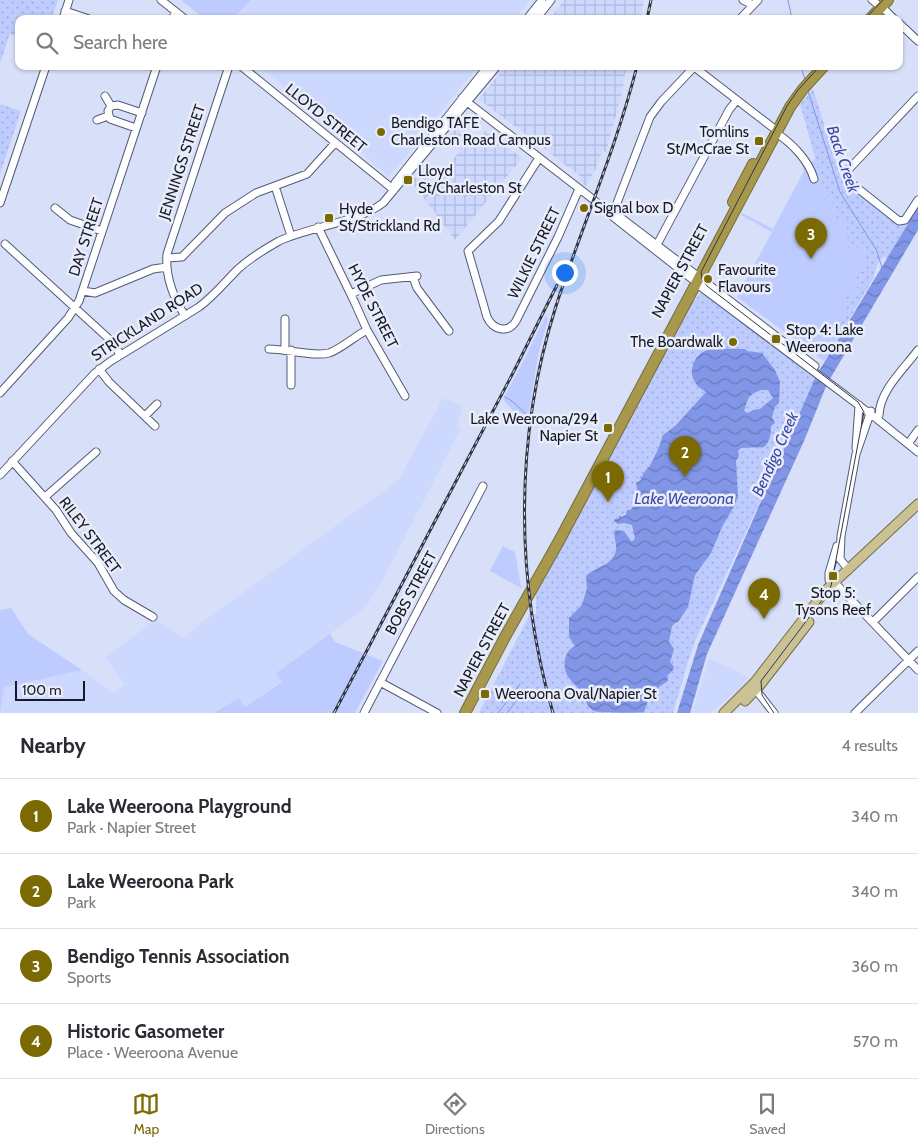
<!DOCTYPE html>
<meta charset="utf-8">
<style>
:root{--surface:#fff;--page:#f2f2f3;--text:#2b2b33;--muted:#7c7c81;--line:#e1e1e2;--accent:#7b6a02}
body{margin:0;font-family:Cabin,sans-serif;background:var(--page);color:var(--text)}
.scale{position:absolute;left:15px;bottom:12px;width:70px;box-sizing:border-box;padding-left:5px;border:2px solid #171a26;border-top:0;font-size:14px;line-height:18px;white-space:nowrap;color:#171a26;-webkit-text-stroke:4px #e9edfa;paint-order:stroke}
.you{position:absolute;left:564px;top:272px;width:18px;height:18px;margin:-12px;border:4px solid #fff;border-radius:50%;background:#1a73e8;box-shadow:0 0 0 8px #1a73e833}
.badge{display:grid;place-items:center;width:32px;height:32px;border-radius:50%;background:var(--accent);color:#fff;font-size:16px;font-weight:700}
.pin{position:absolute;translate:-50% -41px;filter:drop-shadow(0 1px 2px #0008)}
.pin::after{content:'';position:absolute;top:26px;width:18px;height:15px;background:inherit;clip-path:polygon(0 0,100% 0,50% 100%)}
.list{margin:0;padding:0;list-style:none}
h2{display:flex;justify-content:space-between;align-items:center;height:65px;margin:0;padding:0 20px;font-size:21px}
h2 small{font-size:16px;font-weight:400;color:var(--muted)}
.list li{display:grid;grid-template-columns:32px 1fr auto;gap:15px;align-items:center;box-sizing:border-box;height:75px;padding:0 20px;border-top:1px solid var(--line)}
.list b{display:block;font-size:19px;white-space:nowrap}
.list p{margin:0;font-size:16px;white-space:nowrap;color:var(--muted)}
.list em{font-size:16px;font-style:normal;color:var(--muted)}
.icon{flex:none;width:28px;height:28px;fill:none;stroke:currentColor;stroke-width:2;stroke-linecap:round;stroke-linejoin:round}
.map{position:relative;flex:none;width:918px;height:713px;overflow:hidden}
.search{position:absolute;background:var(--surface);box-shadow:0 1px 4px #0004;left:15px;right:15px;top:15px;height:55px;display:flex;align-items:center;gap:12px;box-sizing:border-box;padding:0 18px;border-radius:10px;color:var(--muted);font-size:19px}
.sheet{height:365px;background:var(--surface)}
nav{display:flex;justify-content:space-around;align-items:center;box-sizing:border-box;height:70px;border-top:1px solid var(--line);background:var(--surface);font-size:14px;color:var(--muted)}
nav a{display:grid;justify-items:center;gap:2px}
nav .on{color:var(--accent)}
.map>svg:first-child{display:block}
.built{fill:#cdd8ff}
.industrial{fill:url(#industrial-grid)}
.green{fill:#bdcbfe}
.park{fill:url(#park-dots)}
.water{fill:url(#water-waves);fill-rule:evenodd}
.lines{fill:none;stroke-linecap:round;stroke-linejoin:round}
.stream{stroke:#8296e8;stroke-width:1}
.minor-casing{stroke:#535a75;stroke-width:9}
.major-casing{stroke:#756c3f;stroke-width:11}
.highway-casing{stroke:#756c3f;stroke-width:12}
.minor{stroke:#fff;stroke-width:7}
.major{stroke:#cac194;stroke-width:9}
.highway{stroke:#a7984c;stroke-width:10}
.tram{stroke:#323644;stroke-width:1}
.rail-casing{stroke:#323644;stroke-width:3}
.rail{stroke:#e9edfa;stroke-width:1;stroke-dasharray:4;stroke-linecap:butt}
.poi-dot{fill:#7b6a02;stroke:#e9edfa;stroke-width:2}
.labels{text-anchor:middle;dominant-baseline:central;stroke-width:5;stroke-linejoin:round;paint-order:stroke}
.street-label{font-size:15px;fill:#171a26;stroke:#e9edfa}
.poi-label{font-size:15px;fill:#171a26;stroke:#e9edfa;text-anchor:start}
.water-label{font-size:16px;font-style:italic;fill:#3a48a7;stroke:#e9edfa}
</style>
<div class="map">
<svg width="918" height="713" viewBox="0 0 918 713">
<defs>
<pattern id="industrial-grid" width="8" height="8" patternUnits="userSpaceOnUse" patternTransform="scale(1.25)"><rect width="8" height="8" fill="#cdd8ff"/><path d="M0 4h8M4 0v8" fill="none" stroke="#afb9da"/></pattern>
<pattern id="park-dots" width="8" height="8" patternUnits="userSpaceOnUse" patternTransform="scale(1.25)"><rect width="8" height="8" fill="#bdcbfe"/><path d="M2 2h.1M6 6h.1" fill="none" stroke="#a2aeda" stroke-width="1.8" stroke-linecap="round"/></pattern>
<pattern id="water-waves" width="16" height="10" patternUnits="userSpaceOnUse" patternTransform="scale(1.25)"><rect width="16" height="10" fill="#8296e8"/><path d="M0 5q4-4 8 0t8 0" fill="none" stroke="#697abc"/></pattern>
</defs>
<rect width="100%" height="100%" fill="#d8dff9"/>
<path class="built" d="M251,0h278l-14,19h-283z
M260,66h218l-89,111z
M443,398l19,8 -5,20 4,2 -74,144 -18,30 -9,10 -84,61 6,8 -37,26 -6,-9 -25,15h-213l3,-26 78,-17 31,23 12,-8 -20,-28 51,-37 29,18 12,-12 198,-143 4,-4z
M709,659l31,13 8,7 -9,10 -29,24h-18z"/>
<path class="industrial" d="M564,0h80l-4,19h-90z
M506,66h120l-4,26 -16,60 -4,-1 -6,17 -10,18 -4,-3 -2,-7 -101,-77z
M455,129l20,16 11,-14 36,27 -67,82 -40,-54 -1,-7 6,-7 14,11 26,-32 -14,-11z"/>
<path class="green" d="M181,0h70l-19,19h-28z
M816,159l10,38h6l3,25 11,-1 2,26h16l2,23 -10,1 2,25 -13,19 -19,34 -3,3h-11l-75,-55 35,-65 -31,-17 1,-2 31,16 31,-58 -1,-5z
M546,315l2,5 -10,35 -10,63 -13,-5 -12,-14 20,-37z
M503,546l12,6 6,36 -31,-17z
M11,608l17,26 54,36 -78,17 -4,26v-103z
M330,634l5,8 48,19 -28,52h-141l25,-15 6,9 37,-25 -6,-9z"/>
<path class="park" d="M0,0h58l-7,19h-32v18l-9,-3 -10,29z
M813,89l27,86 4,6 54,42 9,1 -19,34 -5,-1 -6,8 -4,14 -49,82 -12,-9h11l3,-3 19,-34 -2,-18 15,-1 -2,-25 10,-1 -2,-23 -16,1 -2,-27 -11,1 -3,-25h-6l-26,-93z
M0,104l21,7 -21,63z
M702,291l114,85 -22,53 -98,210 -8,23 -15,51h-194l50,-97 -1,-2h8v-20l151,-285z"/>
<path class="water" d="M918,207v23l-91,154 -23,57 -97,213 -17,59h-13l21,-68 118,-269z
M745,349l2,2 15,2 13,17 5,12 -1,21 -4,4 -3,10 3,6 -4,3c0,8 -1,16 -7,21l-23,1 -3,3 1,4 -3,6 2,34 -2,8 -14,24 -11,26 -16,22 -7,32 -10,15 -3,1 -3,3 -3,16 5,7 -4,13 4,5 -1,3 -6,6 1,5 -12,8 -7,9 -5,14c-8,1 -43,1 -50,-1 -8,-4 -8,-12 -12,-19 -3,-5 -9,-8 -13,-14 -8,-11 -5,-27 6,-32l-6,-9v-19l13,-13 5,-17 -1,-12c9,-9 28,-11 30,-26 1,-7 -3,-13 -1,-20l9,1 7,10h2l2,-3 -3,-13 -8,-2 -6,1 -4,-3v-2h5v-4l2,2 5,-2 1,-5h3c9,-7 8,-17 6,-27l5,-3 -1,-4 2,1c1,-5 4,-6 7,-10 4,-7 13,-24 13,-31l14,-11 30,-33c-4,-3 -8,-4 -11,-10 -8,-11 0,-29 13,-32 12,-2 25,-1 37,-1zM761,390h7l5,8 -13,11 -7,1 -5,3 -4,-2c5,-14 3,-15 17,-21z"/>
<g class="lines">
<path class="stream" d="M788,0l4,19
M801,66l4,14
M808,91l32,101 37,59 5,17
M505,397l7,4 15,14
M534,417l9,5
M498,713l22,-29
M507,713l19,-25"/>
<defs>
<path id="minor" d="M161,0l24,19
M743,0l10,5
M872,0l4,3
M882,7l12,12
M65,11l24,8
M63,19l6,-19
M172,19l4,-7
M527,19l15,-19
M536,19l15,-19
M740,19l18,-19
M899,23l19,18
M241,66l153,124
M693,66l79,61
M105,96l6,10
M918,96l-69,73 -2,6 4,8 48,38 6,-1 13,-20
M462,98l132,102 18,16 80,63
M97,120l11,-4
M136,128l-26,-9 -2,-8 3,-5 7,-1 24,8
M776,133c16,10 33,28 38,46
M539,158l-40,63 -31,30 19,66c6,13 21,17 29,4l42,-84 21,-48
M395,183l93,-117
M275,186l16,50
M0,203l46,-137
M55,208l15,12 32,11
M612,211l83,63
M612,216l38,-99 11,-15 34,-36
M318,227l36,74 13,29 38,66
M5,244l103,94 13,17
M654,249l5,-8 70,-131 7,-9
M167,258l15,-1 43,-44 31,-20 51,-19 28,-31
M413,277l4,11 32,43
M700,278l115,88
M697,284l180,135 41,33
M83,291l12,2 58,-24 14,-2
M351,294l30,-14 36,-4
M185,316c-12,-19 -20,-39 -18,-62l62,-188
M269,349c18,0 45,8 60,4 12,-4 26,-17 38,-23
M285,349v-30
M99,369l10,13 46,44
M291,385v-35
M0,393l68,-75 11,-17 78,-235
M879,415c1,-25 25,-46 39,-65
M145,416l12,-12
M908,444l10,-14
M856,448l3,-43
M12,461l44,49 15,23 27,30 16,28 10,9 29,17
M0,475l95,-102 16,-12 88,-54c15,-11 26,-25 39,-38 12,-11 27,-20 41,-28 31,-14 79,-19 104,-38l114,-137
M45,497l51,-45
M849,570l-9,-11 1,-23 15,-82 15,-43
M833,584l-4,-4v-7l8,-27
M837,585l81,85
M873,622l45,-45
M380,682l57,31
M756,690l18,23
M364,713l119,-227
M855,713l63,-62"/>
<path id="major" d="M745,701l15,-16 49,-63
M724,713l31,-31 71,-92 92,-86"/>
<path id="highway" d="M870,19l18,-19
M733,202l20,-38
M465,713l41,-78 53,-94 231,-434 13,-18 21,-23"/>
</defs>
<use href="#minor" class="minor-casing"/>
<use href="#major" class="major-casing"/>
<use href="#highway" class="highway-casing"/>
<use href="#minor" class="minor"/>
<use href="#major" class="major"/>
<use href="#highway" class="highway"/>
<path class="tram" d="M865,19l18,-19
M774,713l-12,-18 -1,-14 62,-82 8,-13 33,-174 -6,-10 -151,-116 -5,-7 -1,-7 86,-166 11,-16 22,-24"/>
<defs>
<path id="rail" d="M647,19l4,-19
M334,713l180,-342 43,-86
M553,713c-38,-132 -39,-275 3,-407 26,-80 60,-157 81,-240"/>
</defs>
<use href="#rail" class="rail-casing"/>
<use href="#rail" class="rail"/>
</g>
<g class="poi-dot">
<circle cx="381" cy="132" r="5"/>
<rect x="754" y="136" width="10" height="10" rx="2.5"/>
<rect x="403" y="175" width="10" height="10" rx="2.5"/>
<circle cx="584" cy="208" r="5"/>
<rect x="324" y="213" width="10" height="10" rx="2.5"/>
<circle cx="708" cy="279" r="5"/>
<rect x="771" y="334" width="10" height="10" rx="2.5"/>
<circle cx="733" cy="342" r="5"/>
<rect x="603" y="423" width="10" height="10" rx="2.5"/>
<rect x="828" y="571" width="10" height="10" rx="2.5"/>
<rect x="480" y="689" width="10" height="10" rx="2.5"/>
</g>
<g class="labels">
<g class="street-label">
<text transform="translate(326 118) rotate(39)">LLOYD STREET</text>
<text transform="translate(182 162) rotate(-72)">JENNINGS STREET</text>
<text transform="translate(86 237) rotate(-72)">DAY STREET</text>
<text transform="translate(534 253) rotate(-64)">WILKIE STREET</text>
<text transform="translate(680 271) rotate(-62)">NAPIER STREET</text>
<text transform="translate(373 306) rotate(63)">HYDE STREET</text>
<text transform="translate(147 322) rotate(-33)">STRICKLAND ROAD</text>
<text transform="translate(90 535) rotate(53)">RILEY STREET</text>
<text transform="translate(411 593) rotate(-62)">BOBS STREET</text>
<text transform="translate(482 650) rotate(-62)">NAPIER STREET</text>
</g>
<g class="poi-label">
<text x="391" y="123">Bendigo TAFE<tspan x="391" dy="17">Charleston Road Campus</tspan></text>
<text x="749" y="132" text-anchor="end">Tomlins<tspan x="749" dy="17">St/McCrae St</tspan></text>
<text x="418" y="171">Lloyd<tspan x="418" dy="17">St/Charleston St</tspan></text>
<text x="594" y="208">Signal box D</text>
<text x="339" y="209">Hyde<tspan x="339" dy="17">St/Strickland Rd</tspan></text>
<text x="718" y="270">Favourite<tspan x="718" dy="17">Flavours</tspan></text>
<text x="786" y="330">Stop 4: Lake<tspan x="786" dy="17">Weeroona</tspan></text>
<text x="723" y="342" text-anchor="end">The Boardwalk</text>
<text x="598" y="419" text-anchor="end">Lake Weeroona/294<tspan x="598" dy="17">Napier St</tspan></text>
<text x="833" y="593" text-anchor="middle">Stop 5:<tspan x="833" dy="17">Tysons Reef</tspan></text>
<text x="495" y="694">Weeroona Oval/Napier St</text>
</g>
<g class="water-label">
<text transform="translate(843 159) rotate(71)">Back Creek</text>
<text transform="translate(775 454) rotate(-66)">Bendigo Creek</text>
<text x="684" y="498">Lake Weeroona</text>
</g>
</g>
</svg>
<div class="scale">100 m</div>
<div class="you"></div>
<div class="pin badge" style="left:608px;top:502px">1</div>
<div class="pin badge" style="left:685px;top:477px">2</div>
<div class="pin badge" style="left:811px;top:259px">3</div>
<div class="pin badge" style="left:764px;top:619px">4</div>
<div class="search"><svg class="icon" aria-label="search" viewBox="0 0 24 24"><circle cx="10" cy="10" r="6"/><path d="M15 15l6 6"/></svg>Search here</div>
</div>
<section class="sheet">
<h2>Nearby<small>4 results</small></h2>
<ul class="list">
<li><span class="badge">1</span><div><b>Lake Weeroona Playground</b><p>Park · Napier Street</p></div><em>340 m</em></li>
<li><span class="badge">2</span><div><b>Lake Weeroona Park</b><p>Park</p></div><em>340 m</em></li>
<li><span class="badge">3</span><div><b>Bendigo Tennis Association</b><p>Sports</p></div><em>360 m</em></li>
<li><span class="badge">4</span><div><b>Historic Gasometer</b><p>Place · Weeroona Avenue</p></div><em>570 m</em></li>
</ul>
</section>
<nav>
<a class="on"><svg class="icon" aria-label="map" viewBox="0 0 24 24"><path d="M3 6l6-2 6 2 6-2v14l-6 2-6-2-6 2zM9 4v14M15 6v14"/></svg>Map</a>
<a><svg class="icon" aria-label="directions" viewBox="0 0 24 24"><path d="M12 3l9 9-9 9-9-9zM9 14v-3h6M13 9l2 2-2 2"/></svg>Directions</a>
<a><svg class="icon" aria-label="saved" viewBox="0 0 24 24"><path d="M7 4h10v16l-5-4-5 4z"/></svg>Saved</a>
</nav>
